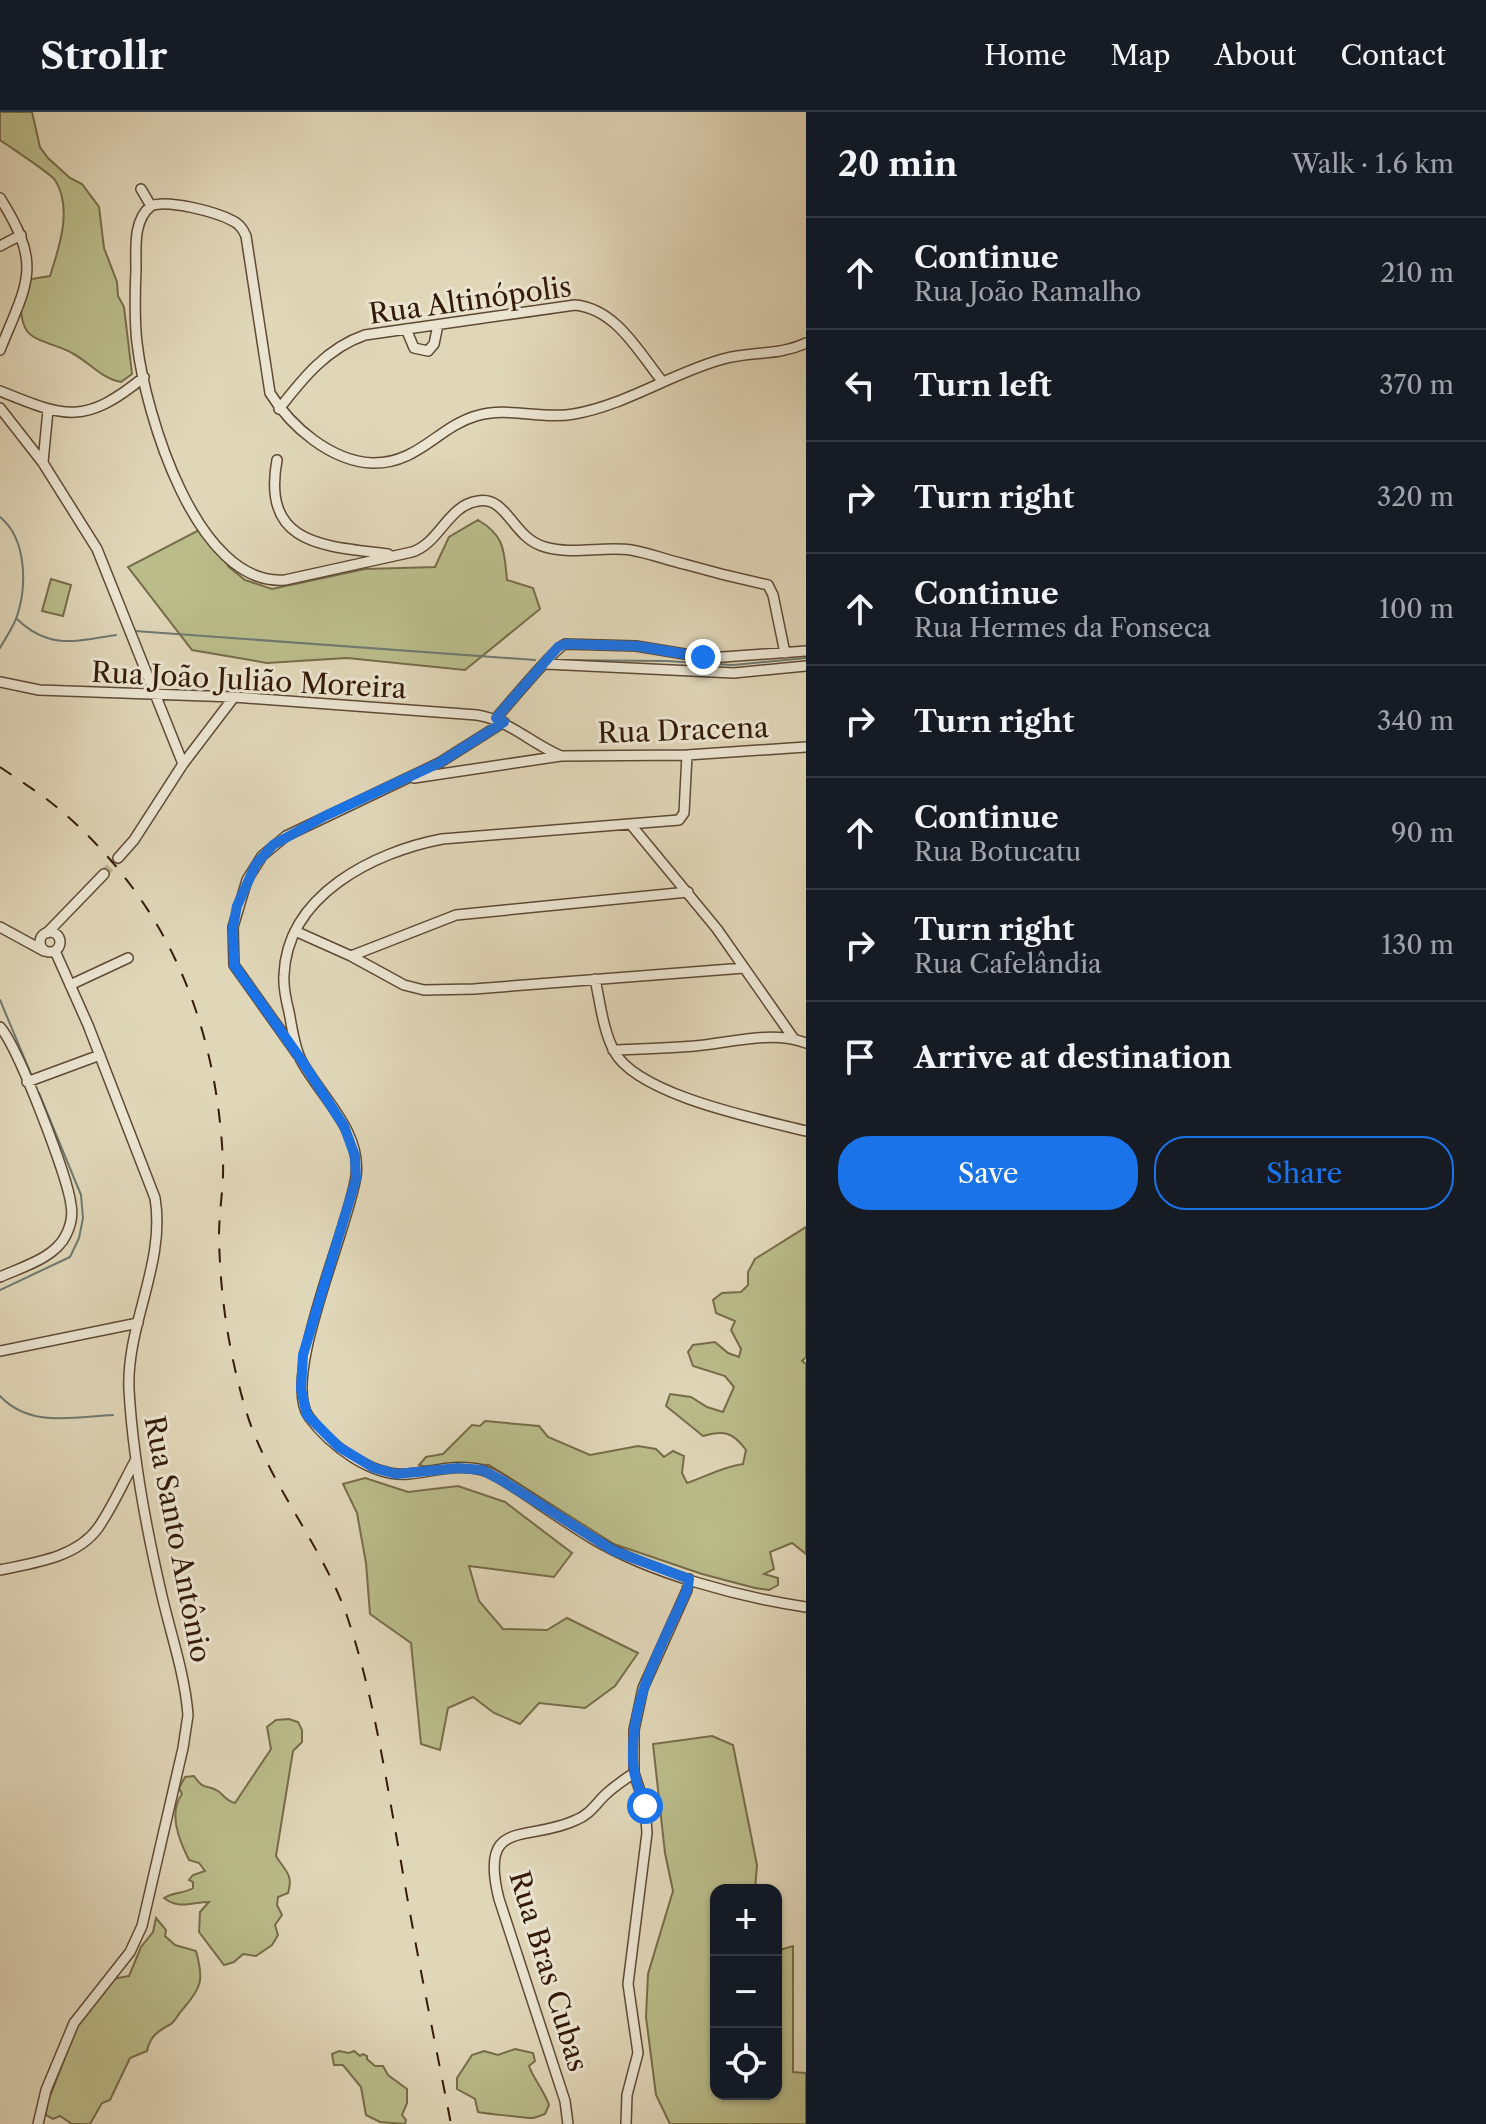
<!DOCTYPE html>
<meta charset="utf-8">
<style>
:root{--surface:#171b24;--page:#242831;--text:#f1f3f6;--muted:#9ea1a6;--line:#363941;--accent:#1a73e8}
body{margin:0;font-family:"Libre Caslon Text",serif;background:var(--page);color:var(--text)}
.controls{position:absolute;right:24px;bottom:24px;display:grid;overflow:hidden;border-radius:16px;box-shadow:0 2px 6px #0004}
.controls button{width:72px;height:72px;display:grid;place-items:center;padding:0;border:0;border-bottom:2px solid var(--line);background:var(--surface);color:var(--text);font:40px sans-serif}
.stop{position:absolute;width:24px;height:24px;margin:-18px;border:6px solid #1a73e8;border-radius:50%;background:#fff}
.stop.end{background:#1a73e8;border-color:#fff;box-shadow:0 2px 8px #0008}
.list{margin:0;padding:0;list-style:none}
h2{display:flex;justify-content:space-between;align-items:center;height:104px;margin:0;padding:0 32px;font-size:34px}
h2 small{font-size:26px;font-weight:400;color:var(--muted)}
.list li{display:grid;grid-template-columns:52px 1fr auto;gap:24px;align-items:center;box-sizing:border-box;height:112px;padding:0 32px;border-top:2px solid var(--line)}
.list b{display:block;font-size:30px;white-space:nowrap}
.list p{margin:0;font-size:26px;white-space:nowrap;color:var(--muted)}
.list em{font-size:26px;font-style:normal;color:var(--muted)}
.actions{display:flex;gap:16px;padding:24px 32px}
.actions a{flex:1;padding:18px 0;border:2px solid var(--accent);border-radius:32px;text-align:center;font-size:28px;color:var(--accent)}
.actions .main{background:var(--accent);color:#fff}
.icon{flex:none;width:44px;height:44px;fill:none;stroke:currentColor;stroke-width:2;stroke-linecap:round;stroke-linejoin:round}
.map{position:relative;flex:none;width:806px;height:2012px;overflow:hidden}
header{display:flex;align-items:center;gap:48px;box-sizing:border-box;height:112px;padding:0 40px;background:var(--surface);border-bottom:2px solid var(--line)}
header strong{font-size:38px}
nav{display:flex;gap:44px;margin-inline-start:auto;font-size:28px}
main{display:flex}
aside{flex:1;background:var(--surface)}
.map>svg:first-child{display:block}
.green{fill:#babc8a;stroke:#776c49;stroke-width:2}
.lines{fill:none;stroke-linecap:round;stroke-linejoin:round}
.stream{stroke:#6e7970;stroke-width:2}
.street-tunnel{stroke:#beb195;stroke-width:9;stroke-dasharray:9 4.5;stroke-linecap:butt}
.street-casing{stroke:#5f4a34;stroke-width:12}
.street{stroke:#ebe4d1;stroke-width:9}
.rail{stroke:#341b08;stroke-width:2;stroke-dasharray:14 14;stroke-linecap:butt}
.route{stroke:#1a73e8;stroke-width:10}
.labels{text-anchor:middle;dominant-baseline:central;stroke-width:6;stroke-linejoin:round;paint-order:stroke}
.street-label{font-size:28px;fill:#341b08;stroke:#ebe4d1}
</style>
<header>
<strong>Strollr</strong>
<nav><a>Home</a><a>Map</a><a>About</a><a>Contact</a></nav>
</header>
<main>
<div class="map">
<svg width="806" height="2012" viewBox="0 0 806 2012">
<rect width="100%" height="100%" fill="#e0d6b8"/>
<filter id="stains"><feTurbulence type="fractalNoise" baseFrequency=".0025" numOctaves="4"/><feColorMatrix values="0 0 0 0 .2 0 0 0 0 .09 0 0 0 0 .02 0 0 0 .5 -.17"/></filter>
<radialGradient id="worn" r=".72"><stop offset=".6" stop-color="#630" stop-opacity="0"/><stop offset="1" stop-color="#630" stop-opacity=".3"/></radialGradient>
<path class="green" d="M0,0h32l8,35 8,11 22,20 12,6 17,23 5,41 13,34 1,14 6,11 8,67 -11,8c-19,-3 -32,-20 -49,-29 -13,-8 -37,-11 -45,-22 -10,-15 -5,-34 -2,-51l25,-4c9,-28 23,-68 5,-96 -5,-7 -45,-33 -55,-40z
M478,408c27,16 26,30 29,60l26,8 7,21 -75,61 -118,-12 -80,5 -75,-13 -64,-83 73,-38 28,38 16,13 27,9 93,-20 70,-2 14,-30z
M51,467l20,6 -8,31 -21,-5z
M806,1115v130l-4,4 4,3v190l-14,-11 -22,9 4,17 -10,5 14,4v7l-9,5 -14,-2 -53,-14 -88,-30 -125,-79c-22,-2 -49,6 -70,0l7,-8 17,-3 29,-29 8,1 5,-5 54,5 9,11 42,18 48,-9 18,3 8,8 9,-6 11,5 -2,17 5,10c20,-7 35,-16 56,-19l3,-14c-13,-18 -22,-20 -43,-14l-37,-30 4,-12 21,3 16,10 16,5 11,-25 -9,-11 -32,-10 -5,-14 5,-7 22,-3 13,11 11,4 2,-8 -10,-19 4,-9 -19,-8 -3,-13 9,-7 19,-1 7,-7v-13l7,-13z
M365,1366l43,14 50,-6 47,16 67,51 -18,24 -85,-11 10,35 24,28 44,1 20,-12 71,35 -23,33 -30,22 -46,-5 -19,21 -26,-11 -21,-16 -25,11 -8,42 -19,-6 -10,-101 -41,-29 -4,-51 -9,-50 -14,-29z
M289,1607l9,3 4,8v12l-9,9 -17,105c8,14 18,18 12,37l-10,4 -1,8 5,10 -7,10 3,10 -6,10 -16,11 -13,-2 -9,8 -10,3 -25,-33 1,-20 9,-10c-16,0 -30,8 -45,-4 9,-6 19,-4 29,-10v-6l-4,-2 4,-5 12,-4 -6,-8 -10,-3c-10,-20 -21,-47 -7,-66l-3,-6 6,-11 9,-1c11,16 12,7 24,15 7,5 7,9 17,12l36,-54 -4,-22 9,-7z
M712,1624l21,9 24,120 -2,25h-39v204h60v-143l17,-5v126l13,1v51h-136l-14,-29 -10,-78 2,-43 25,-83 -8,-38 -12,-109z
M156,1806l10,12 -1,6 10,9 21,6c8,29 6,36 -13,58 -5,5 -7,11 -12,15 -13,7 -21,12 -24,27l-17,7 -20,42 -8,3 -12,21h-18l-12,-8 -7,3 -7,-4 1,-11 31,-80 34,-45 17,-3 12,-29 12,-15z
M515,1937l18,4 2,8 -6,5c5,14 15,24 20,39l-4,9c-4,1 -9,4 -13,4 -5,0 -51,-5 -54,-6l-3,-13 -18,-10v-11l15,-23 12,-4 14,4z
M339,1939l10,2 5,-2 6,5 3,-2 4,2v3l8,7h8l5,9 19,14v14l-5,12 4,5 -1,4 -25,-2 -14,-7 -5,-28 -18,-22h-9l-2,-11z"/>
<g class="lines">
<path class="stream" d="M0,405c26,21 27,66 18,96 -3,12 -12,24 -18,35
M17,507c32,31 59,22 99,16
M135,519l400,29
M558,548l108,1 67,4 73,-7
M0,888l31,74
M0,1178l70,-33 9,-19 4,-20 -2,-23 -42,-102
M0,1284c30,32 73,21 113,19"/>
<path class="street-tunnel" d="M104,762l14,-16"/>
<defs>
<path id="street" d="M141,77l10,17
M0,86c43,68 28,83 0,152
M151,94c-18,14 -15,42 -15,63 -1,25 -2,50 1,74 8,69 59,244 148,237l127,-28c27,-8 36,-47 66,-51 30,-5 34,37 67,46 28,8 58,-1 86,3 18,3 36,10 53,14 28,8 56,15 84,21l5,10 12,58
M151,94c16,-7 66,6 82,15 7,3 10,8 13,15l24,157c21,34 61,68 102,70 46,1 66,-36 104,-47 32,-10 66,4 98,-2 52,-9 98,-41 149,-55 28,-8 56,-3 83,-16
M0,134l21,-11
M406,217l8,19 14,3 6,-7 4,-19
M0,279c66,27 85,34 144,-14
M0,296l43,55 54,86 86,215
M279,297c24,-31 48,-61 86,-74l210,-30c41,4 63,46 87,76
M277,348c-16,86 48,86 111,94
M43,350l5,-52
M546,552l188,9 72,-7
M0,570l39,8 195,7 243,18c32,5 55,29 84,41
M496,606c12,-13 59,-70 69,-74l71,2 73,12 97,-7
M687,643l-3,58 -5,7 -237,19c-68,13 -155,56 -158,136 -1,12 2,25 5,37 3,15 5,34 12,48 19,36 61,71 55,116 -7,52 -76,202 -47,241 21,28 62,60 99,57 24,-2 50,-11 74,-4 14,4 26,14 38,21 24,16 48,33 73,48 59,35 146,58 213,68
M414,666l147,-22 126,-1 119,-8
M632,714l85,103 77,110
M118,746l16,-18 49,-76 51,-67
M0,815l44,24
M295,819l56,25 53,29 20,5 50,-1 270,-21
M40 830a10 10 0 1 1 20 0a10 10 0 1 1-20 0Z
M47,821l57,-59
M351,844l105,-41 232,-23
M595,867c5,23 8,51 19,72 23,44 144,68 192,80
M70,873l58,-27
M0,915c18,20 68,150 71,178 2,10 0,20 -5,30 -11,23 -44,32 -66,42
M613,938c27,-1 55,-2 82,-4 35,-3 76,-16 111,-3
M298,943l-64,-90 -1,-38 14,-47 15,-24 24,-20 153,-73 65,-41
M27,970l73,-27
M0,1239l138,-28
M0,1458c33,-7 76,-12 98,-42 14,-20 25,-45 37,-67
M38,2012l8,-34 28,-67 56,-71 12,-26 41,-178 5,-33c-3,-40 -17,-80 -26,-119 -16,-68 -29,-137 -33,-206 -3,-65 37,-127 26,-192l-67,-173 -33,-74
M568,2012l-3,-23 -66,-202c-21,-83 29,-56 77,-79 13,-5 19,-15 28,-24 9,-9 20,-16 30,-23
M626,2012l1,-29 11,-42 -10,-69 19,-151 -2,-27 -11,-33v-43l9,-42 44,-98 2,-11"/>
</defs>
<use href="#street" class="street-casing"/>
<use href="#street" class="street"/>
<path class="rail" d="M0,655c22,15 46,30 66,48 103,91 151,211 157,347 1,24 -4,49 -4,74 1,58 9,112 25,168 21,76 77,138 103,212 27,80 39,164 54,246 15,88 33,175 50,262"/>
</g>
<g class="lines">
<path class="route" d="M645,1694c-4,-11 -9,-24 -11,-35 -8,-66 27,-123 53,-181l2,-11 -75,-28 -111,-70 -21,-11 -24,-2 -62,6 -22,-6 -35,-21 -32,-32 -6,-26 2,-34 53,-176 -1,-23 -11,-30 -44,-68 -66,-93 -1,-38 4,-21 19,-42 17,-19 52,-29 114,-53 65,-41 -8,-4 62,-71 7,-3 71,2 67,11"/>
</g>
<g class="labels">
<g class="street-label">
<text transform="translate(470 188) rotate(-8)">Rua Altinópolis</text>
<text transform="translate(249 568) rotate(3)">Rua João Julião Moreira</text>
<text transform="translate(683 618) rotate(-2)">Rua Dracena</text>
<text transform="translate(178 1427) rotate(79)">Rua Santo Antônio</text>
<text transform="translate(549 1859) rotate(73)">Rua Bras Cubas</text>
</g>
</g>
<rect width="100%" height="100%" filter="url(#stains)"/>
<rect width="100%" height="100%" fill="url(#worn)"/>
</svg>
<div class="controls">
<button>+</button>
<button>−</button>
<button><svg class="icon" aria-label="locate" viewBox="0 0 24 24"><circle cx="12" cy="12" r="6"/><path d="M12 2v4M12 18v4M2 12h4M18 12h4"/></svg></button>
</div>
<div class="stop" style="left:645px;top:1694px"></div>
<div class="stop end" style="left:703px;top:545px"></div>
</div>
<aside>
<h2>20 min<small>Walk · 1.6 km</small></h2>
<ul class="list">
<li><svg class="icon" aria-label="ahead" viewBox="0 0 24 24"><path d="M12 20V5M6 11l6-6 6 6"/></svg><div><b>Continue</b><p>Rua João Ramalho</p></div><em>210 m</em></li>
<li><svg class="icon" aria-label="left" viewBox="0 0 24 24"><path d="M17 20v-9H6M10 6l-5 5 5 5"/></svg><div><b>Turn left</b></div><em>370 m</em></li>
<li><svg class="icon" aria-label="right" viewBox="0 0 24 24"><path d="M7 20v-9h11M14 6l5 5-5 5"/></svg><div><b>Turn right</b></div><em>320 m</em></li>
<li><svg class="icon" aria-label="ahead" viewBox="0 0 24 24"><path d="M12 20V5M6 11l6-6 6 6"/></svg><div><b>Continue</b><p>Rua Hermes da Fonseca</p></div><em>100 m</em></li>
<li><svg class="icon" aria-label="right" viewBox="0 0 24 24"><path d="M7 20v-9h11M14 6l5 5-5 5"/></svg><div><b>Turn right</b></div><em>340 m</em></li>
<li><svg class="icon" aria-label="ahead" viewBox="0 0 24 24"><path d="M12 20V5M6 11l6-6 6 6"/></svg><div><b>Continue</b><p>Rua Botucatu</p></div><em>90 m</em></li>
<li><svg class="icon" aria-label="right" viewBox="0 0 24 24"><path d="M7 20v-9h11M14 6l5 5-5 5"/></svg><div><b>Turn right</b><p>Rua Cafelândia</p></div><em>130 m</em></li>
<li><svg class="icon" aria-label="arrive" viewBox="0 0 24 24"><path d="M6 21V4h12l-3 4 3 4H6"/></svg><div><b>Arrive at destination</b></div></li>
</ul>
<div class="actions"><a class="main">Save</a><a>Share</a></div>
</aside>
</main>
